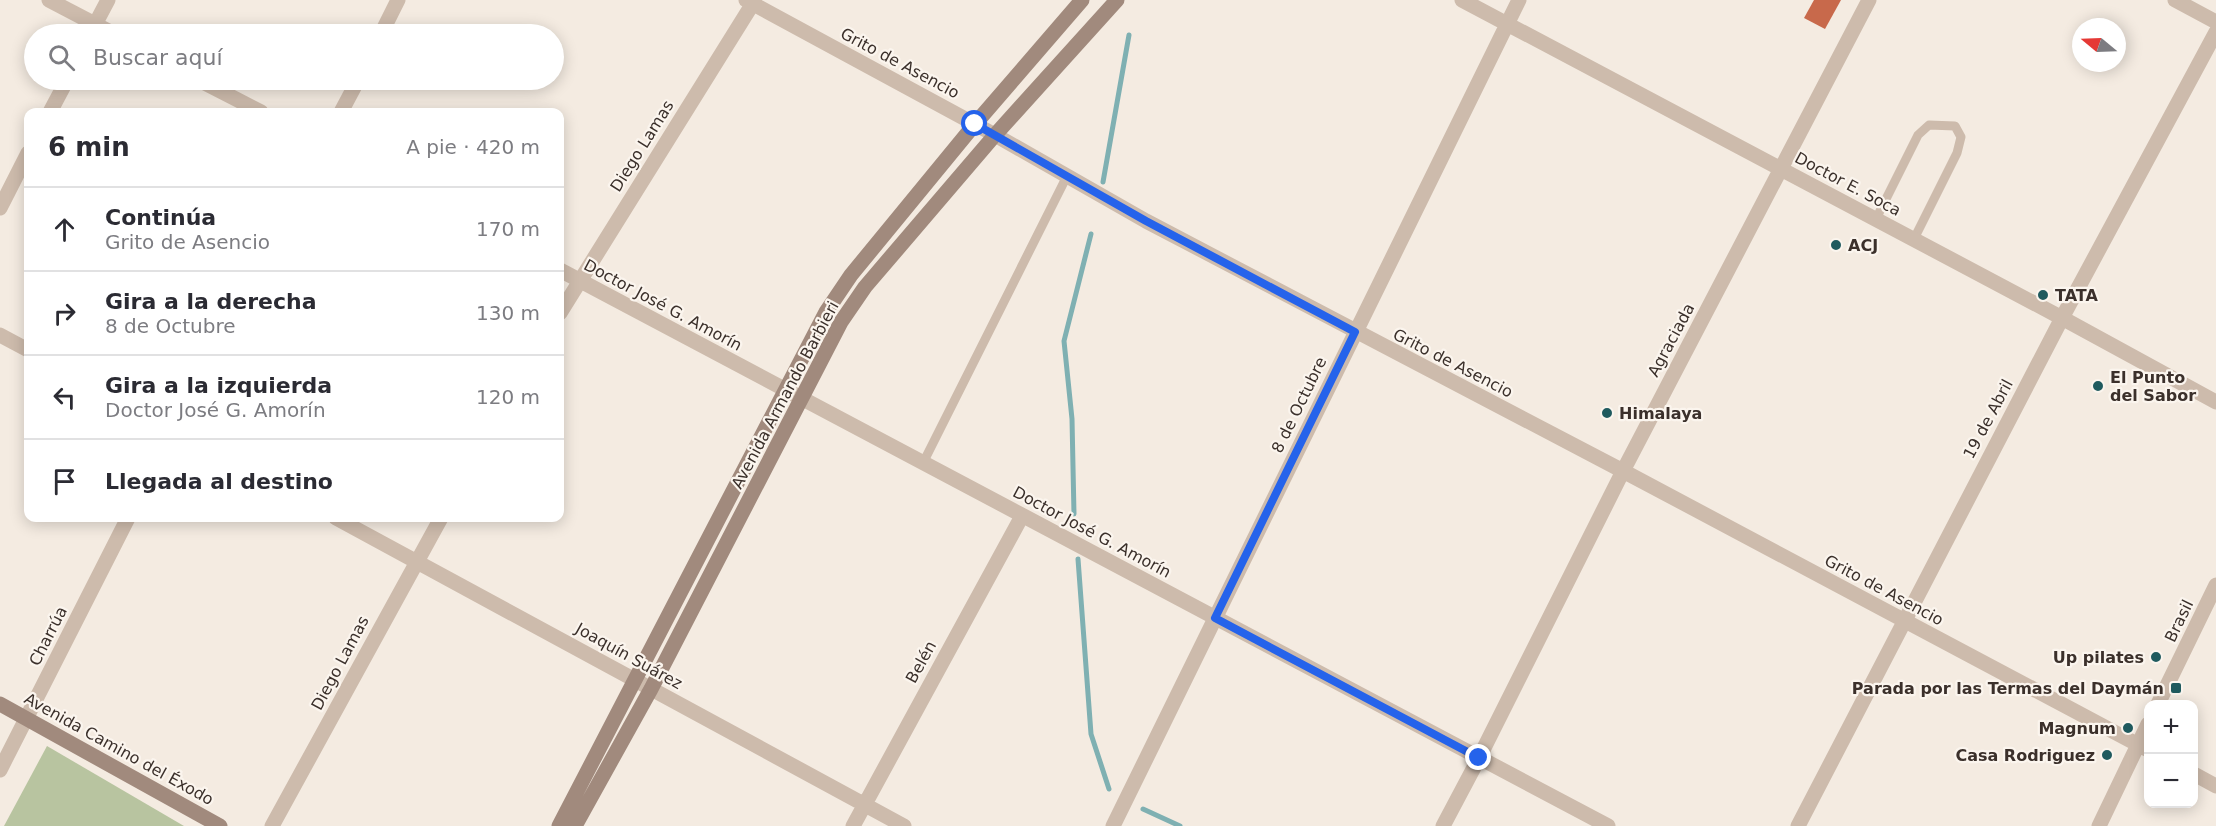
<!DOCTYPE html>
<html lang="es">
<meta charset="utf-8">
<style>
:root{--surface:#fff;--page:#f7f7f7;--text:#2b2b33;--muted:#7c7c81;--line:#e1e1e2}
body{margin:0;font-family:"DejaVu Sans",sans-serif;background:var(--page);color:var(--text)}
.controls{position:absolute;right:18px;bottom:18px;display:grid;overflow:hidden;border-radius:12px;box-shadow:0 3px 15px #0003}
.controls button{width:54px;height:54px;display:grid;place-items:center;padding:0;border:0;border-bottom:2px solid var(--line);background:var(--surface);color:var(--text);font:30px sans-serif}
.compass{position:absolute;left:2072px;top:18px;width:54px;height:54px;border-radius:50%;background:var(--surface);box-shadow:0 3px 15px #0003;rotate:289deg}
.stop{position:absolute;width:18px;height:18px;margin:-14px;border:4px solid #2563eb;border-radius:50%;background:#fff}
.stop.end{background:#2563eb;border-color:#fff;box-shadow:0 2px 6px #0008}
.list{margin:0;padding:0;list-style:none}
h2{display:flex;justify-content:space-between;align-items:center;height:78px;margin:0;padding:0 24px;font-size:26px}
h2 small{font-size:20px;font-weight:400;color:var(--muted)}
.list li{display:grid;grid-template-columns:39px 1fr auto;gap:18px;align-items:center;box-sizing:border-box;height:84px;padding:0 24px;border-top:2px solid var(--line)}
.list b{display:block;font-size:22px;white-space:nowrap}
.list p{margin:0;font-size:20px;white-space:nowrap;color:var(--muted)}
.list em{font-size:20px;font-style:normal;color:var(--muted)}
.icon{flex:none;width:33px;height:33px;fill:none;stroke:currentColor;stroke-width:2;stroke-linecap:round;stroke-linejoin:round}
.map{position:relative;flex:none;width:2216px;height:826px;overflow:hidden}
.search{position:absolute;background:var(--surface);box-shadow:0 3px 15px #0003;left:24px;top:24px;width:540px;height:66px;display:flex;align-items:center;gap:15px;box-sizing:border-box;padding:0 21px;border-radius:33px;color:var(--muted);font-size:22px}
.panel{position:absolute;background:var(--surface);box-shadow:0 3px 15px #0003;left:24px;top:108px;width:540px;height:414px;border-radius:12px}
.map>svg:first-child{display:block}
.green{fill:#b8c4a0}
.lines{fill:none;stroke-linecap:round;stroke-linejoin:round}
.stream{stroke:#7fb0b2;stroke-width:5}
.building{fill:#c8694b}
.lane{stroke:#cdbbac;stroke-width:9}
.street{stroke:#cdbbac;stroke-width:15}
.secondary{stroke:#a18a7d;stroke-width:15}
.route{stroke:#2563eb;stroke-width:8}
.poi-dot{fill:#1f5a5e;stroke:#fbf5ee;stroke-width:2}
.labels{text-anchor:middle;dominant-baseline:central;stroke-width:4.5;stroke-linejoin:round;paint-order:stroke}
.street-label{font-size:16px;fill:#3b302b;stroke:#fbf5ee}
.poi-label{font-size:16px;font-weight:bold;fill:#3b302b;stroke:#fbf5ee;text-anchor:start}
</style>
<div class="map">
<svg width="2216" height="826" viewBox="0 0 2216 826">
<rect width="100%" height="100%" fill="#f4ebe1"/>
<path class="green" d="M47,746l137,80h-180z"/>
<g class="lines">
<path class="stream" d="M1103,182l26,-147
M1074,514l-2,-95 -8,-78 27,-107
M1078,559l13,175 18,55
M1143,809l37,17"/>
</g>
<path class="building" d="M1814,0h27l-16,29 -21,-11z"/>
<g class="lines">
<path class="lane" d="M1876,219l42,-84 11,-10 26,1 6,11 -4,16 -43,86
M923,463l144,-287"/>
<path class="street" d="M49,0l65,34
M746,0l249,135 151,86 477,250 525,279
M1462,0l600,318 154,84
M2175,0l41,22
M90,34l18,-34
M381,34l17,-34
M199,80l62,32
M50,112l17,-32
M341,112l17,-32
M0,208l28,-55
M560,270l1048,556
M560,313l195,-313
M0,335l28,15
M336,518l568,308
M2158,704l58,-119
M0,770l128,-252
M2194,774l22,12
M272,826l169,-308
M853,826l169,-310
M1113,826l406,-826
M1443,826l36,-68 144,-287 246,-471
M1798,826l264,-508 154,-286
M2099,826l49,-102"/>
<path class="secondary" d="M0,704l220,122
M559,826l267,-514 25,-37 124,-151 107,-124
M575,826l76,-137 190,-367 24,-35 130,-152 122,-135"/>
</g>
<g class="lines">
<path class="route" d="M975,124l171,97 209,111 -140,286 264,140"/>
</g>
<g class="poi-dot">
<circle cx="1836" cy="245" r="6"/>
<circle cx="2043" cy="295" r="6"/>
<circle cx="2098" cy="386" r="6"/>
<circle cx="1607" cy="413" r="6"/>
<circle cx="2156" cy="657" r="6"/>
<rect x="2170" y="682" width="12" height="12" rx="3"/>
<circle cx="2128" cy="728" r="6"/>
<circle cx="2107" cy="755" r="6"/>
</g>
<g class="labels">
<g class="street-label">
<text transform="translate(900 63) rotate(28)">Grito de Asencio</text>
<text transform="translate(642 146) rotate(-58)">Diego Lamas</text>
<text transform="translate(1848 184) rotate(28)">Doctor E. Soca</text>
<text transform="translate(663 305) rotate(28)">Doctor José G. Amorín</text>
<text transform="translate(1671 340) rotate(-62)">Agraciada</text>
<text transform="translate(1453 363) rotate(27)">Grito de Asencio</text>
<text transform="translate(785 395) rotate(-62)">Avenida Armando Barbieri</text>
<text transform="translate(1299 405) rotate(-64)">8 de Octubre</text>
<text transform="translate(1988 419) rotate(-62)">19 de Abril</text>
<text transform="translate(1092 532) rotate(28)">Doctor José G. Amorín</text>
<text transform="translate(1884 590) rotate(28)">Grito de Asencio</text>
<text transform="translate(2179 621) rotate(-64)">Brasil</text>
<text transform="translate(48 636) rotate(-63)">Charrúa</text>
<text transform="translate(629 656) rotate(29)">Joaquín Suárez</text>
<text transform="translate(921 662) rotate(-61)">Belén</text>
<text transform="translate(340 663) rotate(-62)">Diego Lamas</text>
<text transform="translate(119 749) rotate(29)">Avenida Camino del Éxodo</text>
</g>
<g class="poi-label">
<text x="1848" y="245">ACJ</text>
<text x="2055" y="295">TATA</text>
<text x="2110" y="377">El Punto<tspan x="2110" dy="18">del Sabor</tspan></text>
<text x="1619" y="413">Himalaya</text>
<text x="2144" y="657" text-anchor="end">Up pilates</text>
<text x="2164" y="688" text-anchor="end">Parada por las Termas del Daymán</text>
<text x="2116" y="728" text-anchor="end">Magnum</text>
<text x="2095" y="755" text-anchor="end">Casa Rodriguez</text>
</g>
</g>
</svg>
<div class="controls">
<button>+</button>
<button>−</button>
</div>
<svg class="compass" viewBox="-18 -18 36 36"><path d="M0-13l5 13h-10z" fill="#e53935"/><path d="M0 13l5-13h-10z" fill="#7c7c81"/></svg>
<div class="stop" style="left:975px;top:124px"></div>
<div class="stop end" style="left:1479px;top:758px"></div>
<div class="search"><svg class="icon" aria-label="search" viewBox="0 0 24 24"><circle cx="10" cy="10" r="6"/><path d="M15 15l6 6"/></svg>Buscar aquí</div>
<section class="panel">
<h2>6 min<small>A pie · 420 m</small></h2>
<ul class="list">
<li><svg class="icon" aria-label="ahead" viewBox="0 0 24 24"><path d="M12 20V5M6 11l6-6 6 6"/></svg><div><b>Continúa</b><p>Grito de Asencio</p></div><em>170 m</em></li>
<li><svg class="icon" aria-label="right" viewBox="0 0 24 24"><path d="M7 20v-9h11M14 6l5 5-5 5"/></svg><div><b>Gira a la derecha</b><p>8 de Octubre</p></div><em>130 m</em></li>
<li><svg class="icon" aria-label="left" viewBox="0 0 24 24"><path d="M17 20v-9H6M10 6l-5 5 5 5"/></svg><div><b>Gira a la izquierda</b><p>Doctor José G. Amorín</p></div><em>120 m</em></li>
<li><svg class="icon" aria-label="arrive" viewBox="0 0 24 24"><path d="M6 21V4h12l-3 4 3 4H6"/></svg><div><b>Llegada al destino</b></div></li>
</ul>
</section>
</div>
